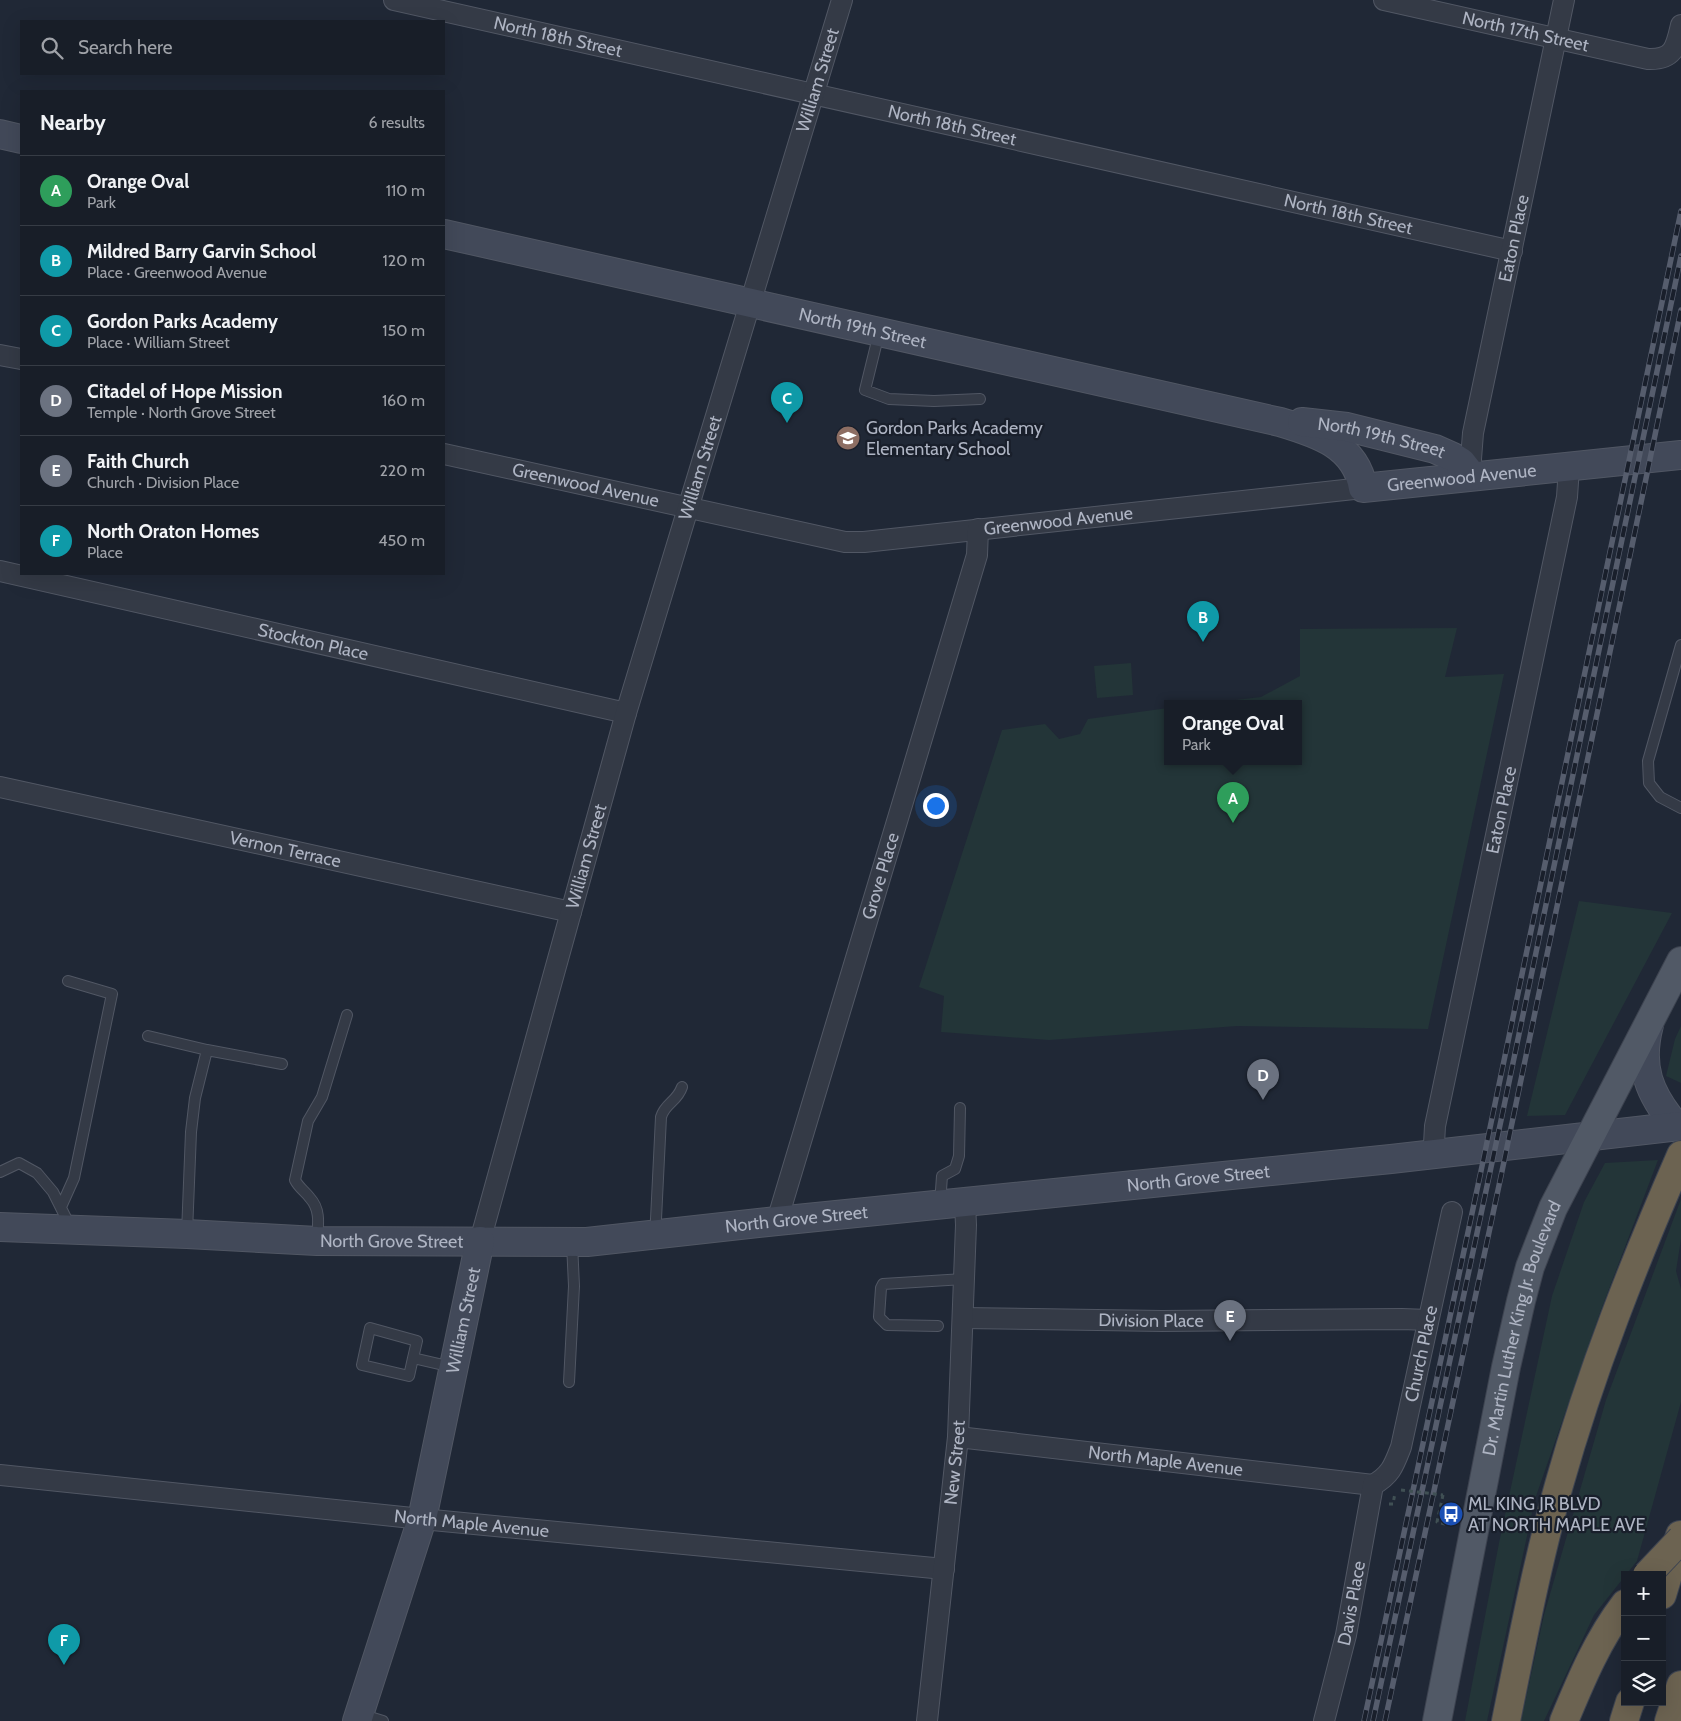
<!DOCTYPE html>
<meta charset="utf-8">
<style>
:root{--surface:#181e28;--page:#212730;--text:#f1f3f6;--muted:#9fa2a8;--line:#363c45;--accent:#82a5f4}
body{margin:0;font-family:Cabin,sans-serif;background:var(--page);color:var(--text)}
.controls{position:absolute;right:15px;bottom:15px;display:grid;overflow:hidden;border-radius:0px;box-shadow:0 5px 20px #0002}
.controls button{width:45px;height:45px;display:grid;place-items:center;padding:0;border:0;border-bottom:1px solid var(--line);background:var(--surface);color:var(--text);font:25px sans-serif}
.you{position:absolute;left:935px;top:805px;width:18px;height:18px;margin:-12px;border:4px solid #fff;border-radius:50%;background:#1a73e8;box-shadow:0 0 0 8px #1a73e833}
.badge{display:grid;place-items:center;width:32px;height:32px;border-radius:50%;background:var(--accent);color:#fff;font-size:16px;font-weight:700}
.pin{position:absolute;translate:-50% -41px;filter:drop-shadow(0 1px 2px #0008)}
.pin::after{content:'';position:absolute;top:26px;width:18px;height:15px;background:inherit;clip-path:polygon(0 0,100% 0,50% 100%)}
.popup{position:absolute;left:1164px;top:700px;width:138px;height:65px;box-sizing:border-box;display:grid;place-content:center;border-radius:0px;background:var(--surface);filter:drop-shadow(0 1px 4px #0005);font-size:16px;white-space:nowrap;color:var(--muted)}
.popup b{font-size:19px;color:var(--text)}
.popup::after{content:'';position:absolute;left:50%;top:100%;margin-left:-10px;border:10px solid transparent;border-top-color:var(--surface)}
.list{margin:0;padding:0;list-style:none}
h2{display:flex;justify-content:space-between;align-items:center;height:65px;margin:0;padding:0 20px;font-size:21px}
h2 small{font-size:16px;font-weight:400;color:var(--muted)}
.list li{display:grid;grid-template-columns:32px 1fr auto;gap:15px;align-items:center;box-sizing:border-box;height:70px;padding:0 20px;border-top:1px solid var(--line)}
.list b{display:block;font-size:19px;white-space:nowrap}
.list p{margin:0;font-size:16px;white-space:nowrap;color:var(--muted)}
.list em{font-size:16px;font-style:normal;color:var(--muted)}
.icon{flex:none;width:28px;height:28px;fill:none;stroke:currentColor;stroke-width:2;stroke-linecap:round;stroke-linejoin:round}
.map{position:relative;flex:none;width:1681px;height:1721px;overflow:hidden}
.search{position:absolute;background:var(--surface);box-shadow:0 5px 20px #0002;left:20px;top:20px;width:425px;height:55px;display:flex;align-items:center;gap:12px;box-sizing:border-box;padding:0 18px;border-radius:0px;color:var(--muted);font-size:19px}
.panel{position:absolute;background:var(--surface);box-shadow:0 5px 20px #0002;left:20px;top:90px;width:425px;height:485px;border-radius:0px}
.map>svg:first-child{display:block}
.green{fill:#233538}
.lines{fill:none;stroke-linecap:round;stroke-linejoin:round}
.lane-casing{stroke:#515764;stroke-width:12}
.street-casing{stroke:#515764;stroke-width:22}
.secondary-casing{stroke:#515764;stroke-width:30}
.primary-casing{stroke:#3d4350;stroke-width:30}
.highway-casing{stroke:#3e4451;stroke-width:30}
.path{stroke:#405054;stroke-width:3;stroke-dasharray:4 4;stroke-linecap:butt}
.lane{stroke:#343a46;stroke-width:10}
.street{stroke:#343a46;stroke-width:20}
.secondary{stroke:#424959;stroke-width:28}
.primary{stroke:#515966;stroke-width:28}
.highway{stroke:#6c6351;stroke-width:28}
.rail-casing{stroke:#565d6d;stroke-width:5.5}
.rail{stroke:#191f2b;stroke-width:4;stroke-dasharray:11;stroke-linecap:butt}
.highway-bridge-casing{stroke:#3e4451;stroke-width:30;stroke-linecap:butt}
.path-bridge{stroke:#405054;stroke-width:3;stroke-dasharray:4 4;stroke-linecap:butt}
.highway-bridge{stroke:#6c6351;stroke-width:28}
.labels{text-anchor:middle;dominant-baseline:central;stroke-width:4.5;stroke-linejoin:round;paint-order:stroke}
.street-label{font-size:18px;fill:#aeb4c3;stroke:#191f2b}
.poi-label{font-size:18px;fill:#aeb4c3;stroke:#191f2b;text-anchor:start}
</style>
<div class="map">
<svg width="1681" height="1721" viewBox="0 0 1681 1721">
<rect width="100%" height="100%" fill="#202836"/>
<path class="green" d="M1457,628l-12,49 59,-3 -76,355 -191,-3 -188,14 -108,-8 3,-36 -25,-9 83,-257 43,-6 14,15 21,-5 8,-15 80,-11v54h130v-58h-97l60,-7 39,-21v-47z
M1131,663l2,32 -36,3 -3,-32z
M1579,901l93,12 -107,202 -38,1z
M1681,1026v57l-15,-7 9,-37z
M1658,1160l-57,150 -66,189 -48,222h-22l34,-178 53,-247 32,-94 21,-39z
M1681,1199v40l-5,32 5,18v113l-44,159 -43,54 -50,106h-23l23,-106 62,-215z"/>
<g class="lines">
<defs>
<path id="lane" d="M879,333l-14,57 24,9 45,2 46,-2
M1681,645l-33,116 1,22 11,14 21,11
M148,1036l59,14 -12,48 -4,34 -4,101
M207,1050l75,14
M0,1172l19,-9 18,10 16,19 17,34
M940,1204l2,-28 13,-7 4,-13 1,-48
M61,1207l13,-29 38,-184 -44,-13
M657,1233l-1,-14 5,-102c4,-14 16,-15 21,-30
M317,1240c1,-15 4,-30 -7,-42 -5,-7 -11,-10 -15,-18l13,-59 14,-24 25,-82
M938,1326l-51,-1 -8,-8 2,-29 2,-4 81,-5
M413,1358l-4,18 -47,-11 8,-37 47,13 -4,17 39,9
M569,1382l5,-96 -2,-43
M360,1714l23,7"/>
<g id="street">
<path id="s1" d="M394,0l1118,251"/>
<path id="s2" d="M1384,0l264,59c26,1 28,-12 33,-34"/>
<path d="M0,355l21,4"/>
<path id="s3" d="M444,454l401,88h19l499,-54"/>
<path id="s4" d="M1472,476l-1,-17 2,-26 91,-433"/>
<path id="s5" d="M0,571l626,142"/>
<path id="s6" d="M0,787l571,125"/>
<path id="s7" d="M1435,1153l-1,-9 1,-18 132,-629 2,-30"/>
<path id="s8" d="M777,1221l200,-666 1,-26"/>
<path id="s9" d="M480,1241l146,-528 216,-713"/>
<path id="s10" d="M963,1318l199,3 240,-2 26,1"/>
<path id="s11" d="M958,1437l415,48"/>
<path id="s12" d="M0,1475l422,44 522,50"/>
<path id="s13" d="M1373,1485c18,-10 21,-20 28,-38l51,-235"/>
<path id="s14" d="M927,1721l31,-284 8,-212 -1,-22"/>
<path id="s15" d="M1324,1721l22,-86 27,-150"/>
</g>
<g id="secondary">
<path d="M0,134l21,5"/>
<path id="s16" d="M444,234l836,188c37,11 76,23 83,66l318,-33"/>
<path id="s17" d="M1302,422l45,5 88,22 18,8 8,5 11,14"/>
<path d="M1649,1025c-11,42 0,69 27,101"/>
<path id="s18" d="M0,1227l187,7 130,7 270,1 190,-21 614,-62 290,-33"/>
<path id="s19" d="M357,1721l65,-202 58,-278"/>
</g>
<g id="primary">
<path id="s20" d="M1437,1721l69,-354 15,-66 9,-34 23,-59 128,-247"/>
</g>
<path id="highway" d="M1662,1595l18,-60
M1506,1721c16,-79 31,-158 53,-236 32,-114 75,-222 122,-330
M1564,1721c17,-41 34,-82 61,-117
M1624,1721l6,-19
M1669,1721l12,-36"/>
</defs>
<use href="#lane" class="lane-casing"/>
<use href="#street" class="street-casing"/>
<use href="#secondary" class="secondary-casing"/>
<use href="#primary" class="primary-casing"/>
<use href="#highway" class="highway-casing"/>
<path class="path" d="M1443,1495l-6,27 12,3
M1389,1504h4l2,-11"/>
<use href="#lane" class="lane"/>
<use href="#street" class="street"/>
<use href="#secondary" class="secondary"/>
<use href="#primary" class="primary"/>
<use href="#highway" class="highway"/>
<defs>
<path id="rail" d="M1364,1721l117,-550 200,-960
M1373,1721l130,-610 178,-855
M1385,1721l116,-545 180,-866"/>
</defs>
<use href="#rail" class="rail-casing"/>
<use href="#rail" class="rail"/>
<defs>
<path id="highway-bridge" d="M1647,1575l34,-36"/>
</defs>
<use href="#highway-bridge" class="highway-bridge-casing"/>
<path class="path-bridge" d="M1401,1490l42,5"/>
<use href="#highway-bridge" class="highway-bridge"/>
</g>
<defs>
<symbol id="school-disc" viewBox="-11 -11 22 22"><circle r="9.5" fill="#8d6e63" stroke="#191f2b"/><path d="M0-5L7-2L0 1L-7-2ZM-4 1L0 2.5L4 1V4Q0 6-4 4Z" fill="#fff"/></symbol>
<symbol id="bus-disc" viewBox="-11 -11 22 22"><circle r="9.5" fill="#1a4fb4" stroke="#191f2b"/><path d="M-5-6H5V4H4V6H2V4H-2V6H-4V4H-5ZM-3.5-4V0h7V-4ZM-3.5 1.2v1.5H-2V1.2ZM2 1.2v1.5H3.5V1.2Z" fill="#fff"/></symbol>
</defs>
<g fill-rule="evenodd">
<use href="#school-disc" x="834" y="424" width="28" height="28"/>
<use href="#bus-disc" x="1437" y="1500" width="28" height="28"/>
</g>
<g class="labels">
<g class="street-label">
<text stroke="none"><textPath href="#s2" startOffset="145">North 17th Street</textPath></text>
<text stroke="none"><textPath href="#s1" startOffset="168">North 18th Street</textPath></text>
<text stroke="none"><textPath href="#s9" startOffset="1209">William Street</textPath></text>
<text stroke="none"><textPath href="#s1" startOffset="572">North 18th Street</textPath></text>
<text stroke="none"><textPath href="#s1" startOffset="978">North 18th Street</textPath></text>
<text stroke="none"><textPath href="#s4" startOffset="242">Eaton Place</textPath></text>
<text stroke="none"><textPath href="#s16" startOffset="429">North 19th Street</textPath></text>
<text stroke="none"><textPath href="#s17" startOffset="81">North 19th Street</textPath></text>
<text stroke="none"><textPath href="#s9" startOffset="804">William Street</textPath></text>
<text stroke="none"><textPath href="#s16" startOffset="1069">Greenwood Avenue</textPath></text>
<text stroke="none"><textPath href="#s3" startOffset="145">Greenwood Avenue</textPath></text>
<text stroke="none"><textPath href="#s3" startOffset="625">Greenwood Avenue</textPath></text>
<text stroke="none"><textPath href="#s5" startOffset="321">Stockton Place</textPath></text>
<text stroke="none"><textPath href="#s7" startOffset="350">Eaton Place</textPath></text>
<text stroke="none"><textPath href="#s6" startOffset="292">Vernon Terrace</textPath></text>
<text stroke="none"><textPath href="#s9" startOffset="399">William Street</textPath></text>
<text stroke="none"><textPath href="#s8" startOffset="360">Grove Place</textPath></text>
<text stroke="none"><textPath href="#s18" startOffset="1202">North Grove Street</textPath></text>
<text stroke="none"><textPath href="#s18" startOffset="798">North Grove Street</textPath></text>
<text stroke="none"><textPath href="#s18" startOffset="392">North Grove Street</textPath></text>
<text stroke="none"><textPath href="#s19" startOffset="415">William Street</textPath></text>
<text stroke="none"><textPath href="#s10" startOffset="188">Division Place</textPath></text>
<text stroke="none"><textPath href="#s20" startOffset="402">Dr. Martin Luther King Jr. Boulevard</textPath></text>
<text stroke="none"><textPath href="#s13" startOffset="144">Church Place</textPath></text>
<text stroke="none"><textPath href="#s11" startOffset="209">North Maple Avenue</textPath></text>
<text stroke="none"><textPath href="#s14" startOffset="260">New Street</textPath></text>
<text stroke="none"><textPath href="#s12" startOffset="474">North Maple Avenue</textPath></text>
<text stroke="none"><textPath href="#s15" startOffset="121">Davis Place</textPath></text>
</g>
<g class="poi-label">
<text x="866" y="428">Gordon Parks Academy<tspan x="866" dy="21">Elementary School</tspan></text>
<text x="1468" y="1504">ML KING JR BLVD<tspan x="1468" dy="21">AT NORTH MAPLE AVE</tspan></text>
</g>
</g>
</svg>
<div class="controls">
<button>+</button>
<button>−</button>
<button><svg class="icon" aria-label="layers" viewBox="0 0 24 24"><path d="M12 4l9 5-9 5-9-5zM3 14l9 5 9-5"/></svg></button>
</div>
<div class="you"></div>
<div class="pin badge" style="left:1233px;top:823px;background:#2e9e5b">A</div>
<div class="popup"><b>Orange Oval</b>Park</div>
<div class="pin badge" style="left:1203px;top:642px;background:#0f9aa8">B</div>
<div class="pin badge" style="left:787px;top:423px;background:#0f9aa8">C</div>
<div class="pin badge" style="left:1263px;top:1100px;background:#6b7280">D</div>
<div class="pin badge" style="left:1230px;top:1341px;background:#6b7280">E</div>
<div class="pin badge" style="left:64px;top:1665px;background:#0f9aa8">F</div>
<div class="search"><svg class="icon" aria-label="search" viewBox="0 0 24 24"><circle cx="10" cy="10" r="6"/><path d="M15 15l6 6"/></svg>Search here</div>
<section class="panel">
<h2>Nearby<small>6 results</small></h2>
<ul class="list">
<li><span class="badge" style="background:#2e9e5b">A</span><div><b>Orange Oval</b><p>Park</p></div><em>110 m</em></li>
<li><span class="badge" style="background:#0f9aa8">B</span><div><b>Mildred Barry Garvin School</b><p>Place · Greenwood Avenue</p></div><em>120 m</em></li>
<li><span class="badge" style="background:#0f9aa8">C</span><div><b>Gordon Parks Academy</b><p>Place · William Street</p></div><em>150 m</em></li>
<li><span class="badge" style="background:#6b7280">D</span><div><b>Citadel of Hope Mission</b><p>Temple · North Grove Street</p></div><em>160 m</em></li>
<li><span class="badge" style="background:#6b7280">E</span><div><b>Faith Church</b><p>Church · Division Place</p></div><em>220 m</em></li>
<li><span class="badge" style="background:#0f9aa8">F</span><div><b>North Oraton Homes</b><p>Place</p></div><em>450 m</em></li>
</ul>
</section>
</div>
